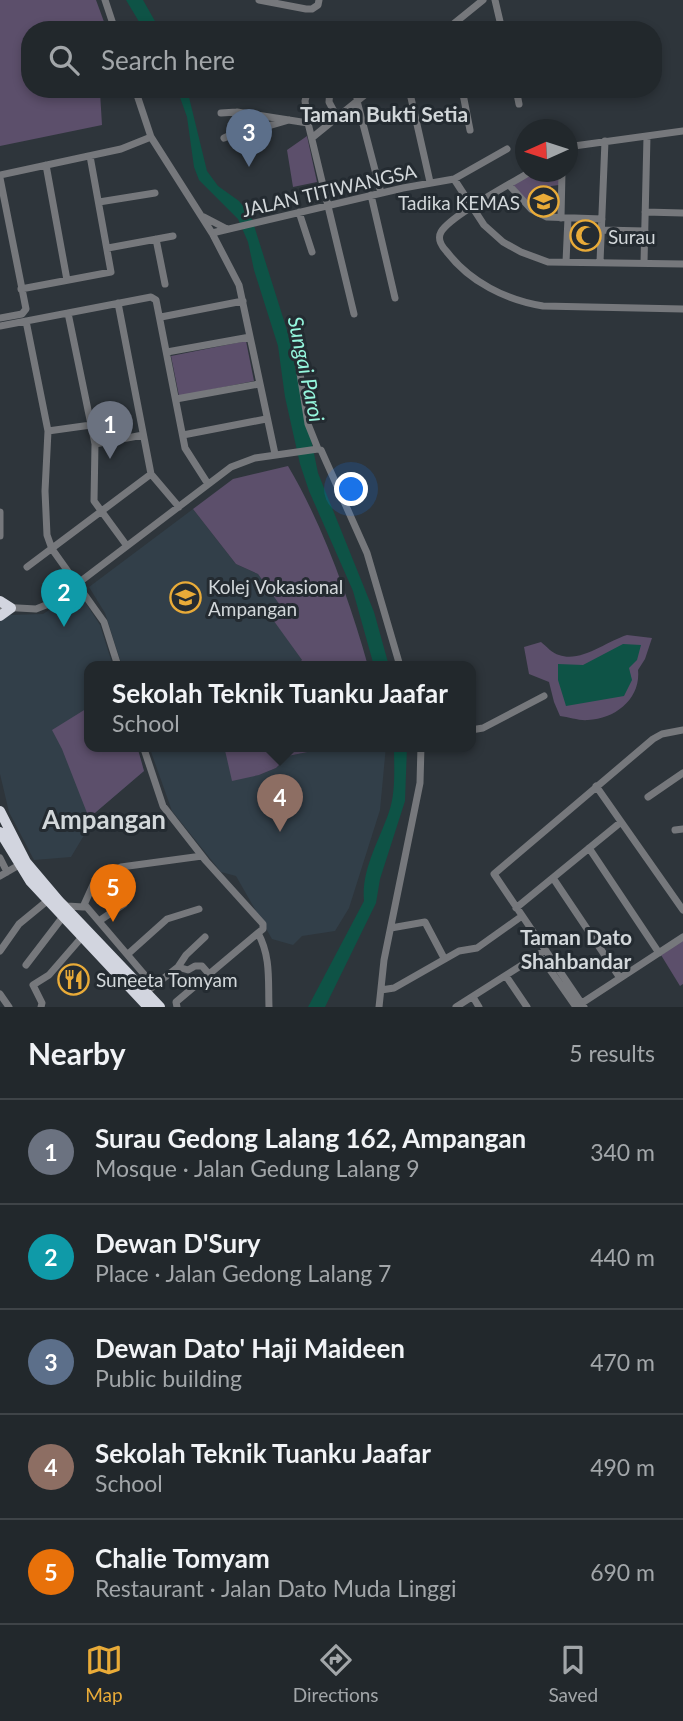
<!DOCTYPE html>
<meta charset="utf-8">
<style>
:root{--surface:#22282c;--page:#2a3034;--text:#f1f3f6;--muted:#a2a6a9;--line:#3f4448;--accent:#e9ab38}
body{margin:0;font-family:Lato,sans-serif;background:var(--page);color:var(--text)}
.compass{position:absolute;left:515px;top:119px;width:63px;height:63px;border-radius:50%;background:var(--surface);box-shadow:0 4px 10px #0003;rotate:267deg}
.you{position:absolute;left:352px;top:490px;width:24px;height:24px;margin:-18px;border:5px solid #fff;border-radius:50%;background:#1a73e8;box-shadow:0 0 0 10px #1a73e833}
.badge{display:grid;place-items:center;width:46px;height:46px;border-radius:50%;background:var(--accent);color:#fff;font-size:23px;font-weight:700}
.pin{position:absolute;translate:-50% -58px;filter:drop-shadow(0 2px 4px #0008)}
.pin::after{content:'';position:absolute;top:37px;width:24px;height:21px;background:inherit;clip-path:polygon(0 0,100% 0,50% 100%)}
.popup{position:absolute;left:84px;top:661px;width:392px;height:91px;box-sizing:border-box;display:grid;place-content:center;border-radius:14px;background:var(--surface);filter:drop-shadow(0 2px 5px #0005);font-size:23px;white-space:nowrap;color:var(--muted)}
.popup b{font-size:26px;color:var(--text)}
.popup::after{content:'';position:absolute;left:50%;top:100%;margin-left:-14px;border:14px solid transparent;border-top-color:var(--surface)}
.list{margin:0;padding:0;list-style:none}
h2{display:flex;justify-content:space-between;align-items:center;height:91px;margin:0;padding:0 28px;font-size:30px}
h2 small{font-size:23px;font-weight:400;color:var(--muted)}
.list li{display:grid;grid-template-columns:46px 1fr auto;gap:21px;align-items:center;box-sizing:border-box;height:105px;padding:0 28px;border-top:2px solid var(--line)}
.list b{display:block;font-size:26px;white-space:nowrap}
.list p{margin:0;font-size:23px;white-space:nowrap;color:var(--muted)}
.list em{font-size:23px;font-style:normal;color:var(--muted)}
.icon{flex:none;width:38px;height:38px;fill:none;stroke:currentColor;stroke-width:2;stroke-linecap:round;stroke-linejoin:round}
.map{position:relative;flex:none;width:683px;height:1007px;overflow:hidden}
.search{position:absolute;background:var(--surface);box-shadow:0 4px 10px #0003;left:21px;right:21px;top:21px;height:77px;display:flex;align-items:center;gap:18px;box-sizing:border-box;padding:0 24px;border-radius:28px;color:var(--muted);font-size:26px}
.sheet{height:616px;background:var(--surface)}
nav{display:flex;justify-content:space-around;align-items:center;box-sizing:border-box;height:98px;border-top:2px solid var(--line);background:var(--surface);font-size:19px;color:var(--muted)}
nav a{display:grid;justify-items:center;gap:4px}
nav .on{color:var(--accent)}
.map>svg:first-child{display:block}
.built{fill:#323f49}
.green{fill:#5c4f6b}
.water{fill:#0e5346}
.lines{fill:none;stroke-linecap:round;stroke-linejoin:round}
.minor{stroke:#76787c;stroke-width:7}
.highway{stroke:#d2d5df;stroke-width:10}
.labels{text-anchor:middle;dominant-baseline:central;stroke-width:6;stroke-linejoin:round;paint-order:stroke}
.street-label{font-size:19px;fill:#d2d7da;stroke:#242b31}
.poi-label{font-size:19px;fill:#d2d7da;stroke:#242b31;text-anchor:start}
.neighbourhood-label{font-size:21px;font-weight:bold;fill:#d2d7da;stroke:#242b31}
.water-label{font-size:21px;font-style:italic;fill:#95f6dd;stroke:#242b31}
.district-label{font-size:26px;font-weight:bold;fill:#d2d7da;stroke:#242b31}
</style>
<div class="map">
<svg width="683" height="1007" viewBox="0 0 683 1007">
<rect width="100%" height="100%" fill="#2e353b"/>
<path class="built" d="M193,509l43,55 22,10 25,34 -11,9 30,43 -7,6h-173l-17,-53 -16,-26z
M78,591l22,34 13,41h-24v80h48l7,25 -55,47v9l-18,30 -37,3 -25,-48 -9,-38v-154l9,-5 34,-1z
M149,746h75l3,8 32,21 17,-7 12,-12 49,-10h49l-6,64 -31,98 -14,23 -33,5 -9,9 -21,-6 -36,-63 -15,-4 -49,-61z"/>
<path class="green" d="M0,0h96l11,30h-77v59h86l-16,3 2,33 -102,21z
M307,136l10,46 -24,5 -6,-37z
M535,172h24v13l-8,1 -6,27 -15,-9 -17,-19z
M246,341l8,40 -75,15 -8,-40z
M288,466c34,57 62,135 80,200h-73l7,-6 -31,-43 11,-9 -24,-34 -22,-10 -43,-55 40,-30z
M627,635l25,3 -7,21 -7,11c3,28 -22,49 -50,50 -8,1 -19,-3 -28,-4l-6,-14 -5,-20 -20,-8 -5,-27 17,-5c5,4 12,12 18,13 22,8 48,-14 68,-20z
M89,707v39h48l7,25 -55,47 -27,-69 -10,-19z
M224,746h113l-49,10 -12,12 -17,7 -27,6z
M683,940v44l-3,2 -19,-31z"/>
<path class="water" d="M126,0h17l17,30h-16z
M177,89h10l20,82 11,15 21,15 12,15 41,130 26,127 56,139 15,54h-15l-21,-75 -44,-100 -9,-27 -15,-67 -7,-51 -24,-76 -6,-28 -10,-23 -39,-39 -5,-13 -7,-50z
M623,644l18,1 -4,15 -8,8 3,12 -8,16 -58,10 -8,-26v-16l25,1z
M394,746h13l-2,55 -25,78 -4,24 -51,104h-17l56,-106c-3,-31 15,-60 25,-89 7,-20 5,-45 5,-66z"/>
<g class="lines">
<path class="minor" d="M105,0l10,30
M259,0l47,9h6l6,-4 1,-5
M495,0l7,30
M320,30h6
M446,30l37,-30
M135,89l16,48 61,96 27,52 36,169
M308,89l-3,12 3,22 46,191
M330,89l-1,13 8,15
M357,89v12l24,92
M409,89l21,93
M462,89l8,41
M516,89l3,15
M221,113l16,-1
M289,120l-49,14 -5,-7 2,-15 71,11
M313,137l59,-48
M224,138l13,-6
M568,149l6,-3 109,-15
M46,165l21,115
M530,172c-18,11 -80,44 -89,60 -4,7 1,15 6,20 23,30 59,48 96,54l140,3
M0,175l121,-26 30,-12
M0,178l26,131 -4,5 -22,4
M454,179l30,46 19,17 18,10 27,10 135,2
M509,185l22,24 16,8 55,2
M371,195l24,103
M99,202l56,-9
M299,212l13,40
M645,212l38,1
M204,217l23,12
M561,218l1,-46
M602,230l43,1
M212,233l191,-45 51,-9 53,-30
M156,239l9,45
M108,248l65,-12
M566,262l2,-44
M600,262l5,-121
M644,263l3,-127
M21,289l90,-17 -21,-116
M118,303l33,171 28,33
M68,313l27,131 -1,57 33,45
M161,317l82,-16
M26,321l22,110 -3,60 2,44 5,14 52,73 14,44
M0,326l151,-29 5,3 29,148 23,36
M167,352l83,-15
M299,367l9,57 10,25
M176,399l83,-15
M48,431l43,-6
M183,435l83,-16
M95,444l48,-9
M0,512v24
M27,567l124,-93
M0,607l36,2 10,-4 31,-21 154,-117 24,-9 63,-9 3,1 46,103 33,113
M471,730l12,-2 61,-32
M143,746l20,60 43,55 57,63v5l-5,4 -82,69 1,5
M596,786l87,124
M648,797l35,-24
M675,830l8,-1
M589,848l70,105
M0,858l7,14
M0,876l19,-11
M553,878l67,100
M63,903l4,3 16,1 10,-22 28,-18 81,-11
M85,905l69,81
M516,908l105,-86
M99,921l25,-17
M391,928l34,-6 19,36
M258,933c13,24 10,47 11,74
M0,951l19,-27 28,-23
M128,954l39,-35 32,-10
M539,954l37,53
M26,965l36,-47
M178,967l10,3 7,-4h7l7,8
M506,976l21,31
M150,989l28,-22 8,-12 19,-18
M381,990l13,-2 65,-37 18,-3 45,-32
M0,994l9,13
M473,997l6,10
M582,1003l101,-66
M41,1007l1,-4 -9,-18 16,-10 33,-38
M379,1007l5,-47 36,-177 1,-37
M456,1007l88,-56
M584,1007l-90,-133 159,-135 9,-5 21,-4"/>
<path class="highway" d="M0,601l11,7 -11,8
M0,811l26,51 33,39 101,106
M0,832l30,49 118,126"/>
</g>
<defs>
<symbol id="school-ring" viewBox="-11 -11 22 22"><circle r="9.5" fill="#242b31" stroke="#e9ab38" stroke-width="1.5"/><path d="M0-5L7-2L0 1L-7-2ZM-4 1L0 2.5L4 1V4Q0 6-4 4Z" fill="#e9ab38"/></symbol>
<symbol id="mosque-ring" viewBox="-11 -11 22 22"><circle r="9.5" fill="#242b31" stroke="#e9ab38" stroke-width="1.5"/><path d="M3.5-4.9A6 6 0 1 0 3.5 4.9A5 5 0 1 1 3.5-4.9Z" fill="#e9ab38"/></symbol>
<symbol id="restaurant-ring" viewBox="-11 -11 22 22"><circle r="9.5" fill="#242b31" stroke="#e9ab38" stroke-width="1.5"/><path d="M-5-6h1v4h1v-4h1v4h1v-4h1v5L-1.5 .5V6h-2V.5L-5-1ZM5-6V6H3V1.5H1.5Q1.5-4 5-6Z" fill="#e9ab38"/></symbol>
</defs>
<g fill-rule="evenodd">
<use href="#school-ring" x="526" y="184" width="35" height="35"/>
<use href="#mosque-ring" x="568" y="218" width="35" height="35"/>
<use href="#school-ring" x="168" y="580" width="35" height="35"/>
<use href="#restaurant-ring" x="56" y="962" width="35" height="35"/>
</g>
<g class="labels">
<g class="street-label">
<text transform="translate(329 190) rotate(-13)">JALAN TITIWANGSA</text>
</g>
<g class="poi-label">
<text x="520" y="202" text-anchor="end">Tadika KEMAS</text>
<text x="608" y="236">Surau</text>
<text x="208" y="586">Kolej Vokasional<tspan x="208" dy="22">Ampangan</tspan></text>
<text x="96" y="979">Suneeta Tomyam</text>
</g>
<g class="neighbourhood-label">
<text x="384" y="113">Taman Bukti Setia</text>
<text x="576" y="936">Taman Dato<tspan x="576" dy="24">Shahbandar</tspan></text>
</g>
<g class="water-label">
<text transform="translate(307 369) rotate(78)">Sungai Paroi</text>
</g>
<g class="district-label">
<text x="104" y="819">Ampangan</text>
</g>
</g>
</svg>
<svg class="compass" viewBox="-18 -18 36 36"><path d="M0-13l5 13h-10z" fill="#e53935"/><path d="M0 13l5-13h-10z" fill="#a2a6a9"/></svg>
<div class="you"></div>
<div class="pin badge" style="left:110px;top:459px;background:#6b7280">1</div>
<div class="pin badge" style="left:64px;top:627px;background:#0f9aa8">2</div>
<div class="pin badge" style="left:249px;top:167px;background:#5c6f8a">3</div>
<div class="pin badge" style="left:280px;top:832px;background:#8d6e63">4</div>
<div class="popup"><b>Sekolah Teknik Tuanku Jaafar</b>School</div>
<div class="pin badge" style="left:113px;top:922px;background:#e8710a">5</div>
<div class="search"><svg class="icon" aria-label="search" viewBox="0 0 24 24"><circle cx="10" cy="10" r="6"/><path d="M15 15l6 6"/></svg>Search here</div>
</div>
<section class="sheet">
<h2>Nearby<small>5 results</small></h2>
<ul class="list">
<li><span class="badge" style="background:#6b7280">1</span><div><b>Surau Gedong Lalang 162, Ampangan</b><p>Mosque · Jalan Gedung Lalang 9</p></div><em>340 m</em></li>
<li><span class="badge" style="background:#0f9aa8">2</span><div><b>Dewan D'Sury</b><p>Place · Jalan Gedong Lalang 7</p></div><em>440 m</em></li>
<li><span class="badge" style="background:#5c6f8a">3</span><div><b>Dewan Dato' Haji Maideen</b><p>Public building</p></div><em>470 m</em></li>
<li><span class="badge" style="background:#8d6e63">4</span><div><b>Sekolah Teknik Tuanku Jaafar</b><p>School</p></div><em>490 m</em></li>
<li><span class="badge" style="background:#e8710a">5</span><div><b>Chalie Tomyam</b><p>Restaurant · Jalan Dato Muda Linggi</p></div><em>690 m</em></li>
</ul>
</section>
<nav>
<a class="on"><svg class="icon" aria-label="map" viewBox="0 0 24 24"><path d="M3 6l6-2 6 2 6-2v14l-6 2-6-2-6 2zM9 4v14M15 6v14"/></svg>Map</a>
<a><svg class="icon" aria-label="directions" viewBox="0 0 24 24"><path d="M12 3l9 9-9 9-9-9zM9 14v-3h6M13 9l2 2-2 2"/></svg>Directions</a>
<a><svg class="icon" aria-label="saved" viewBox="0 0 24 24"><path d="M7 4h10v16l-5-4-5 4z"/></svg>Saved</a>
</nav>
